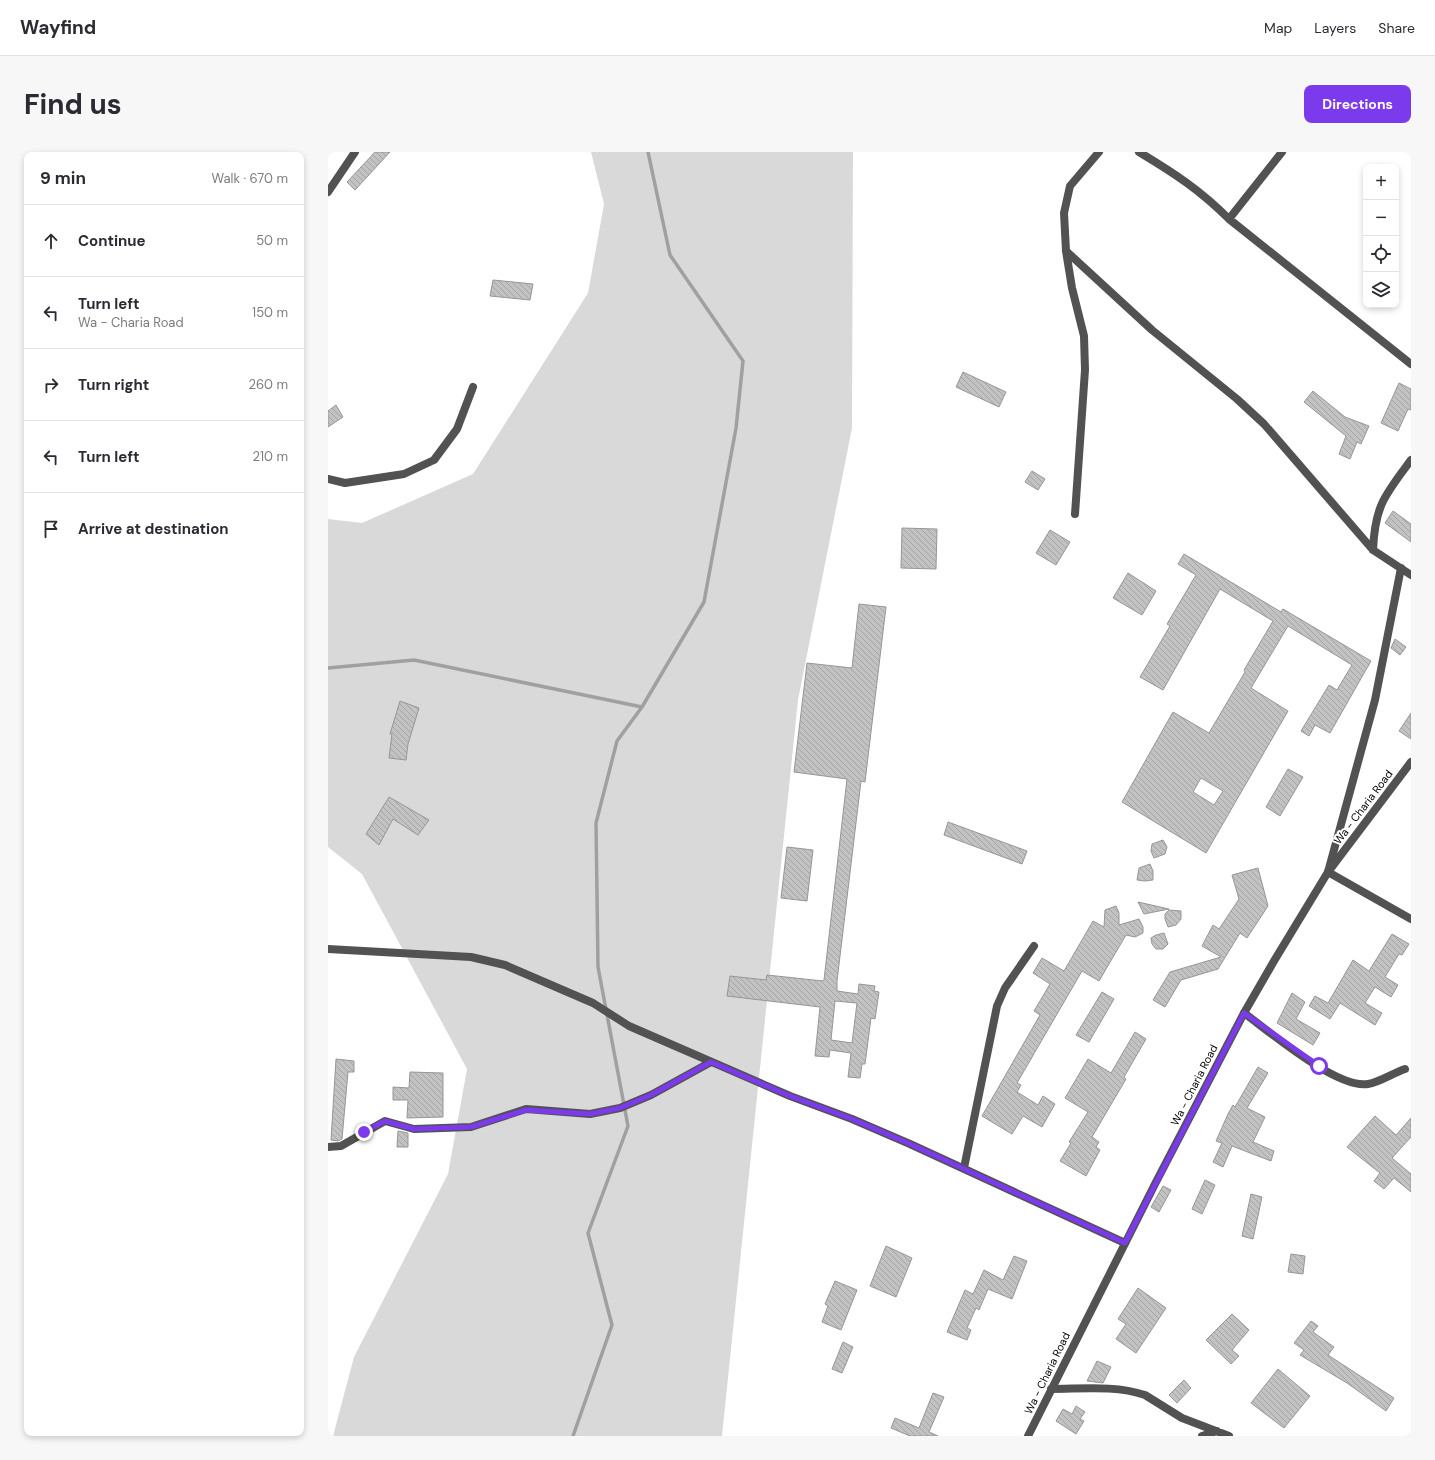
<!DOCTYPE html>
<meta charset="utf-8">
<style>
:root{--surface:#fff;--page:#f7f7f7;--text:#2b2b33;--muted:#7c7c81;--line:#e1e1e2;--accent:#7c3aed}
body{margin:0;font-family:"DM Sans",sans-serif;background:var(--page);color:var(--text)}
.controls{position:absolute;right:12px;top:12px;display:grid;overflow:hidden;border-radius:8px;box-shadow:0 2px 6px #0003}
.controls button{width:36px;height:36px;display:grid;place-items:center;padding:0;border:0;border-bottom:1px solid var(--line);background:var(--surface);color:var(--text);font:20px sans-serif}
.stop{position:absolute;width:12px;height:12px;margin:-9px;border:3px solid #7c3aed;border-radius:50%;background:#fff}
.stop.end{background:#7c3aed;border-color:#fff;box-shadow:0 1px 4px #0008}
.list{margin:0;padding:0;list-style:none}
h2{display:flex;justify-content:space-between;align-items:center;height:52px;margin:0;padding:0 16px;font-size:17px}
h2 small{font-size:13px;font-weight:400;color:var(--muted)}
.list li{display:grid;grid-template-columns:26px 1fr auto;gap:12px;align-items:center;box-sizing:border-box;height:72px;padding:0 16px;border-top:1px solid var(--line)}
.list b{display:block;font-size:15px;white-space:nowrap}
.list p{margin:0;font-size:13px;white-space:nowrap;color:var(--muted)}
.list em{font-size:13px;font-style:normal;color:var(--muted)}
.icon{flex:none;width:22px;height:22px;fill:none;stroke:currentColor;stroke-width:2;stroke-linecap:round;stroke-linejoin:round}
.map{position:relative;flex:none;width:1083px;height:1284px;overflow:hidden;border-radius:8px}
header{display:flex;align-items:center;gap:24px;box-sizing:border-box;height:56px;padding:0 20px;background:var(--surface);border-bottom:1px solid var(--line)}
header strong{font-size:19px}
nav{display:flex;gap:22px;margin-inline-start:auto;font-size:14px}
.intro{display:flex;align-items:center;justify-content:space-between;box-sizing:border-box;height:96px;padding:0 24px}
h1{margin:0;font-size:28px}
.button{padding:10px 18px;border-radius:8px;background:var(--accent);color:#fff;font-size:14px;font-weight:700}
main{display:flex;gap:24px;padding:0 24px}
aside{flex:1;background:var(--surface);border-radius:8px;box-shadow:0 2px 6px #0003}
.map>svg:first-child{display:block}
.green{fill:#d9d9d9}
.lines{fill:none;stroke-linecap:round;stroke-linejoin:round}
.stream{stroke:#a0a0a0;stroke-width:3.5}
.building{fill:url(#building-back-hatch);stroke:#969696;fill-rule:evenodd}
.minor{stroke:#525252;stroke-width:8}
.tertiary{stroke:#525252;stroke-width:8}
.route{stroke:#7c3aed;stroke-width:5}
.labels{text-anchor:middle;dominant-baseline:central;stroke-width:4;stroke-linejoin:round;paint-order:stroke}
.street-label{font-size:11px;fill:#000;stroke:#fff}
</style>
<header>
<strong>Wayfind</strong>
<nav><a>Map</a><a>Layers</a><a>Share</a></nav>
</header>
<div class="intro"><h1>Find us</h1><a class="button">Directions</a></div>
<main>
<aside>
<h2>9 min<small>Walk · 670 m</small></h2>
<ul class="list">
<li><svg class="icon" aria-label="ahead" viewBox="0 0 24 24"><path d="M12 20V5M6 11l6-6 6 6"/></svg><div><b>Continue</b></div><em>50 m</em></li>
<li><svg class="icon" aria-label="left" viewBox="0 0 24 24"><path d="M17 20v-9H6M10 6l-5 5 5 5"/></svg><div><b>Turn left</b><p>Wa - Charia Road</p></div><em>150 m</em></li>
<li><svg class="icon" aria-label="right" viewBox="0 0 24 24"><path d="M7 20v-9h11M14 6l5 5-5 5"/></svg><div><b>Turn right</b></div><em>260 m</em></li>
<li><svg class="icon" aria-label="left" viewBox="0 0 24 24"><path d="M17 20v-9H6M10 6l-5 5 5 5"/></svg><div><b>Turn left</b></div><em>210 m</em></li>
<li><svg class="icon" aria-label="arrive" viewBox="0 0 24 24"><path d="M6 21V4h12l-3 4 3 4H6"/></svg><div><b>Arrive at destination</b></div></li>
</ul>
</aside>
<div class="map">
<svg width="1083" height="1284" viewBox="0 0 1083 1284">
<defs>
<pattern id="building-back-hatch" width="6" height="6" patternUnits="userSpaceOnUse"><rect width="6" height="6" fill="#c2c2c2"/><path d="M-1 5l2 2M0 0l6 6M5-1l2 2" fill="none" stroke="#a5a5a5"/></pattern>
</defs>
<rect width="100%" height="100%" fill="#fff"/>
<path class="green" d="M263,0h262l-1,276 -54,272 -76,736h-389l21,-79 94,-183 19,-105 -105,-195 -34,-27v-328l34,4 111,-49 115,-181 16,-89z"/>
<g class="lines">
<path class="stream" d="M0,516l86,-8 228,47
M245,1284l39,-111 -24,-92 40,-107 -30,-159 -2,-144 21,-82 25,-34 62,-105 32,-174 7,-67 -73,-106 -22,-103"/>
</g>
<path class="building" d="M47,0h15l-35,38 -8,-8z
M165,128l40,4 -3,16 -40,-4z
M635,220l43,20 -7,15 -43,-20z
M1071,231l12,6v21l-3,-1 -10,22 -17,-8z
M985,239l32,26 24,9 -8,18 -4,-2 -7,17 -11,-5 7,-18 -42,-34z
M8,253l7,12 -15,10v-16z
M704,319l13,8 -7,11 -13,-8z
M1065,359l18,13v18l-26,-19z
M574,376l35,1 -1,40 -35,-1z
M722,378l20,12 -14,23 -20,-12z
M856,402l97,58 2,-3 88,52 -41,72 -15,-8 -6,11 -8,-5 28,-46 8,5 15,-25 -64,-39 -37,62 37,23 -82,142 -84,-51 51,-90 36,21 36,-61 -1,-2 29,-49 -53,-32 -57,101 -23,-13 30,-51 -3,-2 29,-49 -18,-11zM873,626l22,13 -9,14 -21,-13z
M800,421l28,18 -14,24 -29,-17z
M531,452l27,3 -21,175 -4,-1 -24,200v10l21,3 1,-10 16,2 -1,5 5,1 -4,27 -4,-1 -6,46h-3l-2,14 -12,-1 3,-24 -21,-3 -1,7 -14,-1 5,-49 -93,-11 3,-20 36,4 1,-5 56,6 1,-1 23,-201 -53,-7 13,-109 45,5zM507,849l22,2 -5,40 -21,-3z
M1067,487l11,8 -6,8 -9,-7z
M72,549l19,7 -11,36 -2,16 -17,-2 3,-24h-2z
M1083,561v26l-12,-8z
M960,617l15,8 -23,39 -14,-9z
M61,645l40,23 -11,15 -25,-16 -14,26 -13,-11z
M620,670l79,29 -5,13 -78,-29z
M835,688l4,7 -2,7 -11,4 -3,-7 1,-7z
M459,695l26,3 -6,51 -26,-3z
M822,712l3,7v9l-8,1 -8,-1 2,-12z
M930,716l10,38 -21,32 -7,-5 -22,36 -37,11 -16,27 -12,-7 17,-28 51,-15 -19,-11 11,-21 6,4 20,-30 -7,-24z
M810,750l31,7 -25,5z
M788,754l3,7v12l20,-6 4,8v6l-8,4 -9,-2 -27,46 -17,-10 -65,112 4,2 -4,7 21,13 5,-9 12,8 -13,23 -19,-11 -11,18 -30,-18 58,-101 -6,-4 16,-27 -17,-11 9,-15 22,13 29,-50 11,6 1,-17z
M841,758l12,1v8l-5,6 -8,2 -3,-8v-5z
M836,781l4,11 -5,5h-7l-4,-5 -1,-6 5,-3z
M1064,782l17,10 -7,11 -3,-1 -14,23 13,8 -7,12 -16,-10 -10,16 17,10 -7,12 -35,-22 -10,16 -21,-13 6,-10 13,7 25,-43 16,11z
M774,840l12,7 -25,43 -13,-7z
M964,841l13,9 -9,17 24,14 -7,12 -36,-22z
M807,880l11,7 -22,38 2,2 -34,58 7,5 -3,5 4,3 -14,26 -26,-15 11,-18 -2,-1 19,-30 -23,-14 23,-39 23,14z
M8,907l18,2v11h-6l-6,67 -4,2 -7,-1z
M930,915l10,6 -21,35 18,9 -12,25 21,9 -3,10 -39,-15 -9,21 -10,-5 9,-19 -6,-2 12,-27 5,-9 2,2z
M82,920l33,1v44l-36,1 1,-18h-15v-13l16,1z
M1047,964l21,19 15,-17v19l-19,21 19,16v18l-17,-14 -10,11 -10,-8 6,-8 -33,-26z
M70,979l10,2v14h-11z
M877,1028l10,5 -13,29 -10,-5z
M835,1034l8,4 -12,22 -8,-5z
M923,1042l11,3 -9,42 -11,-3z
M558,1094l26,12 -16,39 -26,-11z
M963,1102l14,2 -2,18 -15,-2z
M686,1104l13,5 -15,38 -24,-10 -9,21 -3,-2 -9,20 4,2 -4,10 -20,-8 18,-42 8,4 11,-24 19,10z
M507,1129l22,9 -16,40 -19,-8 6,-16 -3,-2z
M810,1136l28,20 -30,45 -20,-14 10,-15 -8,-5z
M904,1162l17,16 -17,20 7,6 -8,8 -25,-24z
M983,1169l7,5 -5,6 21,15 -6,8 66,43 -8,13 -39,-28 -47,-28 4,-5 -10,-7z
M515,1190l10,5 -11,26 -10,-4z
M769,1209l14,6 -8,16 -16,-2z
M950,1217l32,27 -26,32 -33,-25z
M856,1228l7,8 -14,15 -8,-8z
M605,1241l11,4 -15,35 9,4h-28l-19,-8 4,-10 24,10z
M748,1254l9,6 -5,7 4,2 -8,13 -20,-13 7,-12 9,5z"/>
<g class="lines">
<path class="minor" d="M811,0c35,21 61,38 90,67l182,145
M0,40l27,-40
M901,67l53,-67
M738,99l86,79 85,69 27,25 109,126 38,25
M0,327l17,4 59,-9 30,-14 23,-31 16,-42
M747,362l10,-144 -1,-34 -12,-48 -6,-37 -2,-38 6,-27 29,-34
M1045,398c2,-45 12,-55 38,-90
M1073,416l-26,132 -47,172 83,47
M0,797l143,8 34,8 88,38 36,23 161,70 62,23 58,25 215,99
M916,861c26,19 93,76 124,71 12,-2 25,-11 37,-15
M0,995l13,-1 44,-25 29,8 57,-2 55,-18 64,5 30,-6 31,-13 60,-33
M636,1016l33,-162 8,-18 29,-42
M723,1237c31,0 64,-4 94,6l37,23 47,18
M874,1284l15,-5"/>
<path class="tertiary" d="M700,1284l128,-254 88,-169 30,-52 54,-89 83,-110"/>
</g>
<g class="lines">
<path class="route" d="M36,980l21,-11 29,8 57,-2 55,-17 64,4 30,-6 31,-13 60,-33 79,34 62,23 58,25 215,99 119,-230 75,53"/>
</g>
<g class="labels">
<g class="street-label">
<text transform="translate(1035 655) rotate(-53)">Wa - Charia Road</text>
<text transform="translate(866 933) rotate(-63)">Wa - Charia Road</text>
<text transform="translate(719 1221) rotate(-64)">Wa - Charia Road</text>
</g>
</g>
</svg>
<div class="controls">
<button>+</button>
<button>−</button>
<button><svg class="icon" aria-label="locate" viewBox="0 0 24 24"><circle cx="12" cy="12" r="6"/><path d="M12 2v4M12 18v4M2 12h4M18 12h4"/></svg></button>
<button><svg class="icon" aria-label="layers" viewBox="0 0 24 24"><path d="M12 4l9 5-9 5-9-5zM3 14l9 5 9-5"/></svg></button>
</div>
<div class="stop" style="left:991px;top:914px"></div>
<div class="stop end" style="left:36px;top:980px"></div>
</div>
</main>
